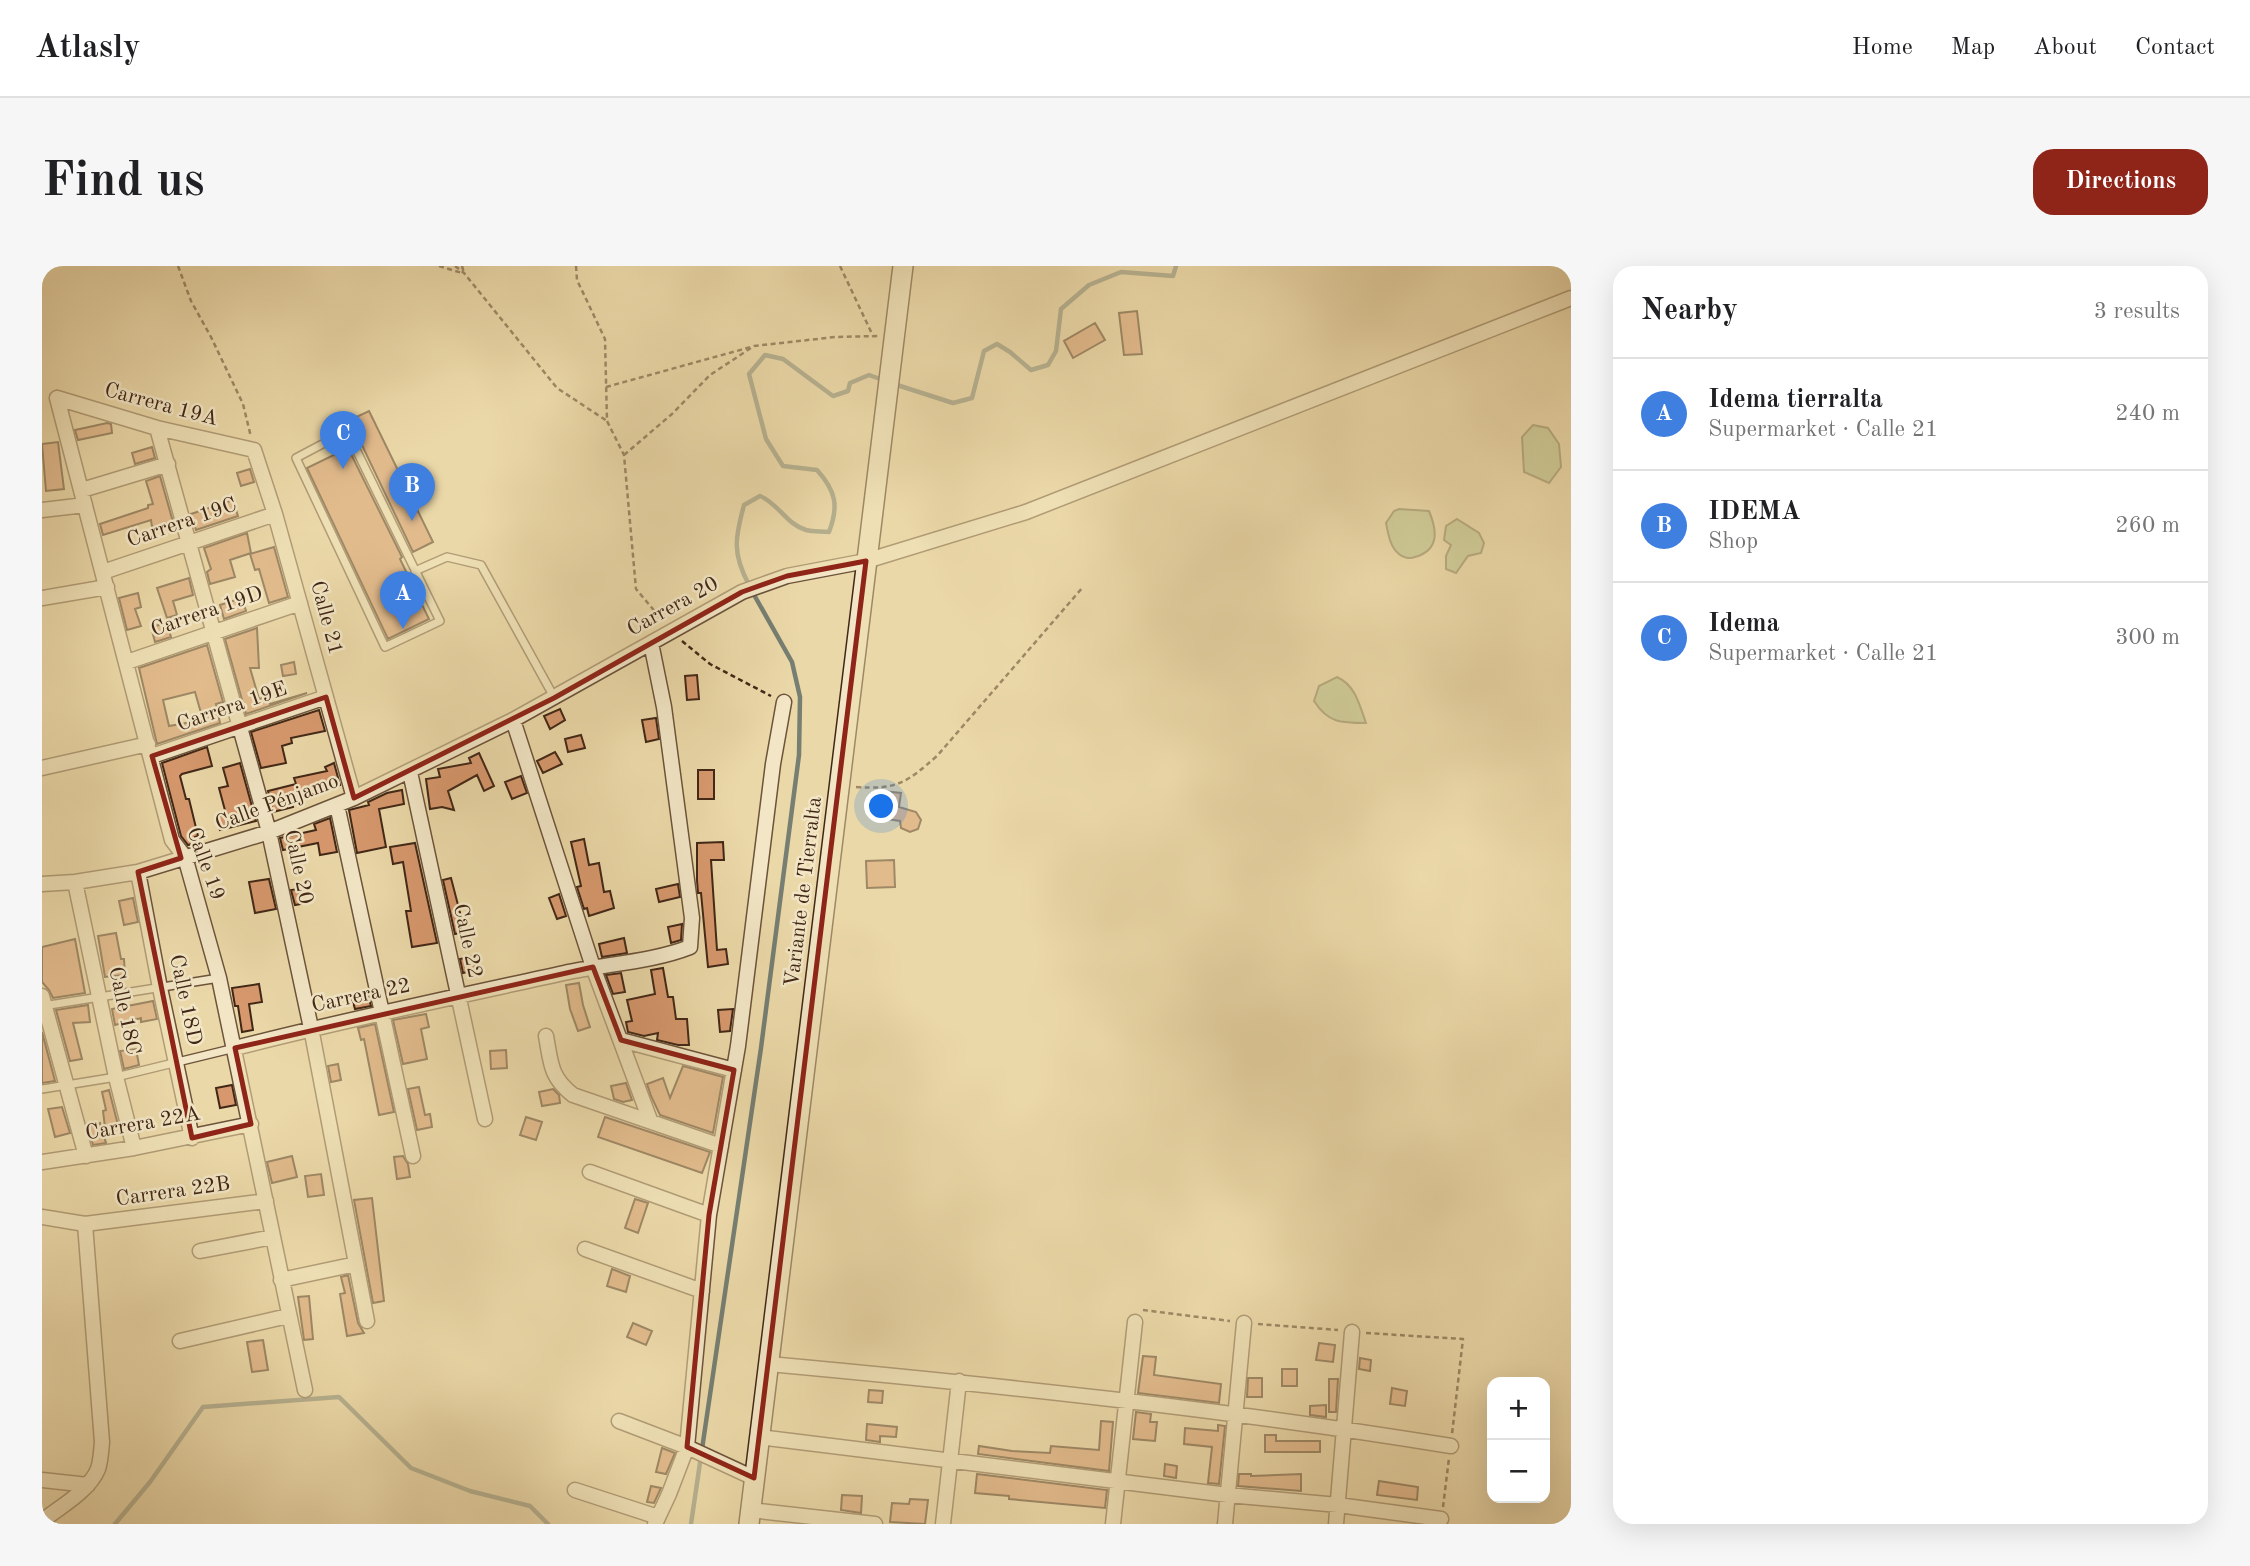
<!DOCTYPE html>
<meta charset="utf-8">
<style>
:root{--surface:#fff;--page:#f6f6f6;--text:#202124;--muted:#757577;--line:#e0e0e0;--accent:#8f2418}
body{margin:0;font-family:"Old Standard TT",serif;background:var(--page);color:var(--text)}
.controls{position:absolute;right:21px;bottom:21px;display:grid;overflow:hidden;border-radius:14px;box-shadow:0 7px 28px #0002}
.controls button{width:63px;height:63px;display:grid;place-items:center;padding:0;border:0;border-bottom:2px solid var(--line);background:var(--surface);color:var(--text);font:35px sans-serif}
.you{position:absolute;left:840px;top:541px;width:24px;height:24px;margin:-18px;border:5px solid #fff;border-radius:50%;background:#1a73e8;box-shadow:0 0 0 10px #1a73e833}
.badge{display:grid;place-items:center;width:46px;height:46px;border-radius:50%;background:var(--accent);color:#fff;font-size:23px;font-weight:700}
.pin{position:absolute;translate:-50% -58px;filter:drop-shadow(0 2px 4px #0008)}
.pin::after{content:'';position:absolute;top:37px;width:24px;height:21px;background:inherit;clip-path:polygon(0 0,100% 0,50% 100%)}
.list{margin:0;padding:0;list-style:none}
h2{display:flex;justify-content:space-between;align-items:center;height:91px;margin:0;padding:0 28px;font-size:30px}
h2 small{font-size:23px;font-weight:400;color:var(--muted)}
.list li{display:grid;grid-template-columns:46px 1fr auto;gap:21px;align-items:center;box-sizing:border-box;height:112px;padding:0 28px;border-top:2px solid var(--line)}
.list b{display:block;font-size:26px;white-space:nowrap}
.list p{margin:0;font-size:23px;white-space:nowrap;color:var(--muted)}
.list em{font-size:23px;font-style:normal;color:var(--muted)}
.map{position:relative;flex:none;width:1529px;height:1258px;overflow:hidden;border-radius:21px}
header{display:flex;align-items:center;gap:42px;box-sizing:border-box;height:98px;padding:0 35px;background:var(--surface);border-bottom:2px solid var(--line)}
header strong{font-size:33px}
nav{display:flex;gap:38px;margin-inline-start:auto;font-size:24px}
.intro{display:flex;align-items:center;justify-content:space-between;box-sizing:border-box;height:168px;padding:0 42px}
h1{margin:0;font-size:49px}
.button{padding:18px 32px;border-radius:21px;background:var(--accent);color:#fff;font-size:24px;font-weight:700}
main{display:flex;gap:42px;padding:0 42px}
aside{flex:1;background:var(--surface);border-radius:21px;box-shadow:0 7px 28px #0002}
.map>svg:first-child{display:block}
.green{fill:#b2c08b;stroke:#7a7450;stroke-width:2}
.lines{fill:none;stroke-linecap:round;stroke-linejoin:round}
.stream{stroke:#767f72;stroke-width:4.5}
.building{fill:#d7986d;stroke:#412716;stroke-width:2;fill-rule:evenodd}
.service-casing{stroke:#6c533a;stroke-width:10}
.minor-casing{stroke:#6c533a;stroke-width:17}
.secondary-casing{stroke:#412716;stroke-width:22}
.path{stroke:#412716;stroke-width:2.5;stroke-dasharray:5 3.5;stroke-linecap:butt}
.service{stroke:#f2e6c6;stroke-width:7}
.minor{stroke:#f2e6c6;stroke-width:14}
.secondary{stroke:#f2e6c6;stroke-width:19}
.marked{fill:none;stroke:#8f2418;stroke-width:5;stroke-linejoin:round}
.labels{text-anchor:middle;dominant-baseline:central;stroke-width:5;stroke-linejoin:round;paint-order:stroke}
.street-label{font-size:21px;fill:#412716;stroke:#f2e6c6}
</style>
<header>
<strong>Atlasly</strong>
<nav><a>Home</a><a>Map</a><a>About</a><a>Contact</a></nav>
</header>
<div class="intro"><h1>Find us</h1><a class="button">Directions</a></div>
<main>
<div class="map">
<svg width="1529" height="1258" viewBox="0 0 1529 1258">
<rect width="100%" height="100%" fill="#ebd8a8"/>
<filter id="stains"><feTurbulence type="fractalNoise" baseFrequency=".00286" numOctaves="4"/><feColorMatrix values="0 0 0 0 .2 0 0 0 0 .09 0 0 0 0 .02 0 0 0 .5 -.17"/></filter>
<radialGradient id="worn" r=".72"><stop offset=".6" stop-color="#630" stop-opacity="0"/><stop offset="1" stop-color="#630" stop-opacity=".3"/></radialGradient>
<path class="green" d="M1491,159l15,3 11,16 2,23 -12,16 -25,-11 -2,-35z
M1357,243l30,2c8,19 11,39 -14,46 -5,2 -12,1 -16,-3 -9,-7 -11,-21 -13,-31l8,-12z
M1415,253l22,14 5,10 -3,10 -13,3 -12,17 -10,-4v-13l5,-11 -7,-5 2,-14z
M1295,411c19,9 22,27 29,46 -25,0 -38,0 -52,-22l5,-15z"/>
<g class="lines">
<path class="stream" d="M852,118l59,19 19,-5 12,-47 13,-7 13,8 21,18 17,-5 8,-14 5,-42 28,-24 32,-13 52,4 3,-10
M707,319c-17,-32 -14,-47 -5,-80l16,-9c18,7 26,28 46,34 7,2 16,1 23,2 10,-26 7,-41 -12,-62l-34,-4 -17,-27 -17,-65 16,-19 18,4 50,37 15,-5 2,-8 19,-8 14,5
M73,1258l35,-42 53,-75 136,-10 72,71 59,23 60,15 18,18
M649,1258l70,-476 38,-293 1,-58 -8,-35 -39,-69"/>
</g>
<path class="building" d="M1095,45l5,43 -18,1 -5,-42z
M1053,57l10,17 -32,18 -9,-17z
M327,145l64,131 -20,10 -63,-132z
M65,157l4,1 1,9 -34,7 -3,-10z
M16,176l6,47 -18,2 -4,-47z
M110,181l3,11 -20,6 -3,-11z
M306,182l54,109 -2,2 29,60 -41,20 -81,-171z
M208,203l4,13 -13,4 -4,-13z
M118,210l13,46 -21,5 -1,-7 -48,15 -3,-11 48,-16v-3l5,-1 -7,-23z
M191,234l5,16 -42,14 -5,-16z
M205,267l4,20 -21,7 5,17 -25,7 -3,-12 4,-3 -7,-21z
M232,281l14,50 -19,6 -10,-34 -4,1 -5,-16z
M147,312l4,17 -20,6 4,14 -10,3 -10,-30z
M96,327l3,14 -6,2 6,17 -14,4 -8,-32z
M200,332l4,13 -22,8 -4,-14z
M125,357l4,14 -16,5 -4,-15z
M215,362l2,40h-9l9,31 9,-2 2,7 37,-11 -61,21 -21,-75z
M165,379l16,57 -7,2 4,19 -63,21 -18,-76zM153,426l8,28 -34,6 -6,-26z
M252,396l2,12 -13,2 -2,-11z
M655,409l2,24 -12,1 -2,-24z
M518,443l5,11 -15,9 -6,-13z
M277,444l6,21 -34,7 1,5 -10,3 4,17 -25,5 -10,-36z
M614,452l3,21 -13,3 -4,-22z
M539,469l4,13 -17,4 -3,-13z
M165,481l5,19 -30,8 -2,2 6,23h3l9,37 -3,1 1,6 -8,2 -7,-9 -19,-73z
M513,486l7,12 -19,9 -6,-12z
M437,487l15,33 -10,5 -7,-16 -29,16 6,19 -12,-3 -12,2 -4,-30 14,-2 -2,-8 33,-6 -2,-5z
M198,497l16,58 -36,9 -4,-13 10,-3 -7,-26 9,-2 -5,-18z
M292,497l6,22 -32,9 1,3 -17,5 1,5 -20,5 -5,-21 28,-7 -2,-6 33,-7 -2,-4z
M656,504h16v29h-16z
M479,510l6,17 -15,6 -7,-17z
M360,524l2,14 -25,5 7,38 -29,6 -8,-43 20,-5 -1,-3 19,-9z
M840,525l19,2 -2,14 17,5 5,8 -3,9 -8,3 -9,-4 -1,-7 -21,-3z
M288,552l7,34 -17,3 -2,-12 -35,7 -3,-12 36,-8 -2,-6z
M542,573l5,26 10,-2 5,29 6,-1 4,17 -25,8 -2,-8 -3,1 -7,-22 4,-1 -10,-44z
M681,576l1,18h-13l6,90 9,-1 2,15 -20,3 -7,-74h-3l-1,-13v-37z
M373,577l22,100 -25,4 -6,-36h5l-8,-49 -10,2 -3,-17z
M852,594l1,27 -28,1 -1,-27z
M409,612l14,54 -10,2 -12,-54z
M227,613l7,30 -21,4 -6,-31z
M636,618l2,13 -21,5 -3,-13z
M256,623l3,15 -6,1 -4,-15z
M517,628l7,22 -9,3 -8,-21z
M91,632l5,24 -14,3 -5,-24z
M640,658l-1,16 -10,3 -3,-16z
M74,667l5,26h3l1,16 -20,2 -7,-41z
M582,672l3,15 -25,4 -3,-13z
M33,673l10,54 -32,5 -4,-8 -7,-8v-35z
M432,690l2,14 -13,3 -3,-14z
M621,702l5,29h5l3,22h11l2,26h-11l-21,-5 1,-7 -14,3 -16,-4 -2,-10 6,-1 -5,-21 28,-6 -4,-24z
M579,707l4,19 -12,2 -7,-19z
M537,717l4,22 7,22 -12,4 -8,-22 -4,-24z
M217,718l3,18 -13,2 4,26 -11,2 -4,-26h-3l-3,-18z
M325,725l4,15 -16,3 -4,-14z
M111,735l4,18 -16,3v-4l-26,7 -3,-16z
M46,739l2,17 -17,1 9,36 -12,2 -14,-51z
M691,743l-3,22 -10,1 -2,-22z
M384,748l3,13 -8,2 6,30 -24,5 -10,-44z
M333,758l19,88 -15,3 -15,-76 -3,1 -3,-12z
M0,766l13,49 -13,2z
M94,783l3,16 -15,4 -4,-18z
M464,784l1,18 -16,1 -1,-18z
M296,798l3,16 -10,2 -3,-16z
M641,800l40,11 -10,56 -53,-18 -9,-19 -4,-12 16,-6 7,20z
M584,817l6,17 -9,2 -9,-3 -3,-13z
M190,819l4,20 -16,3 -4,-20z
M377,821l6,28 5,-1 2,13 -15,3 -9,-41z
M511,823l6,6 1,8 -18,3 -3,-14z
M67,824l9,35 -13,2 -2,-16 3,-1 -4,-18z
M20,841l8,26 -15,4 -7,-28z
M484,851l16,5 -6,18 -16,-5z
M563,851l105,35 -8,21 -104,-36z
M58,857l6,20 -13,2 -5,-18z
M250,890l5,21 -25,6 -5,-21z
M361,890l5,8 2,13 -13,2 -3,-22z
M279,908l3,21 -16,2 -3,-21z
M330,932l12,103 -11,2 -19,-103z
M593,933l13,4 -10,30 -13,-5z
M570,1003l18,7 -4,16 -19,-6z
M306,1009l10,48 6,10 -17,3 -7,-42 5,-1 -4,-16z
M267,1030l4,43 -9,1 -6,-43z
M591,1057l19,8 -6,14 -19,-8z
M221,1074l5,30 -16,2 -5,-30z
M1277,1077l16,2 -2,17 -17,-2z
M1101,1090l13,1 -2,18 67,9 -2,19 -81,-10z
M1318,1092l11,2 -1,11 -11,-2z
M1240,1103h15v17h-15z
M1206,1112h14v19h-15z
M1287,1113h9l-2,33h-7z
M1350,1122l15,3 -2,15 -15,-2z
M827,1124l14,1 -1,12 -14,-1z
M1284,1139v12l-16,-2v-9z
M1094,1146l15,2 -1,8h7l-2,19 -22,-2z
M1059,1155l12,1 -4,49 -131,-17 1,-8 33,5 38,2 1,-7 48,4z
M825,1158l30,3 -1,10 -16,-1v6l-14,-2z
M1176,1159l7,1 -6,58 -11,-1 4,-36 -28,-3 1,-16 33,3z
M1223,1169h11v6h44v11h-55z
M620,1182l13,5 -9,21 -10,-2z
M1123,1198l12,2 -1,12 -12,-2z
M935,1208l130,16 -2,18 -96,-9v-3l-34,-3z
M1197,1208h12v2l50,-2v17l-63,-5z
M1337,1215l39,6 -1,13 -40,-5z
M609,1220l10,2 -7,15 -7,-1z
M800,1229l20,1 -1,17 -20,-3z
M868,1233l18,1 -3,24 -35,-2 2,-19 17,1z"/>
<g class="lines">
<defs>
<path id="service" d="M305,165l93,190 -55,26 -89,-189z
M373,305l32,-14 34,8 73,132
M1,740l176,-28
M0,823l74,-12 119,-29"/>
<path id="minor" d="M15,132l115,442 13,17 34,121 86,412
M15,132l100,30 97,22 21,64 79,284
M115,162l112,404 42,196 56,293
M40,224l86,-26
M0,244l43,-5
M61,306l172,-58
M0,332l65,-11
M85,396l173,-59
M471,454l80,247 57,153
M110,490l174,-59
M0,502l106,-24
M368,506l75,347
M295,539l76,351
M96,606l22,116 32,150
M33,616l41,195 18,71
M0,618l33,-2 63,-10 131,-40 85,-34 159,-78 229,-128 45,-16 79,-15 160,-49 545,-214
M0,730l44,160
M504,770c5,27 4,41 27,59l148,51
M579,774l113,30
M193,782c109,-28 219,-51 329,-75 41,-9 88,-11 126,-26l2,-29 -28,-211 -13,-64
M0,896l92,-14 117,-24
M548,906l119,43
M0,951l43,7 181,-23
M543,983l117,42
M158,985l73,-14
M239,1014l75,-16
M138,1075l108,-25
M727,1098c228,21 455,45 682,82
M577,1155l68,26 67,31
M717,1171l469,58 110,10 103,14
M0,1214l46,5
M533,1224l83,27
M708,1244l125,14
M0,1255c18,-14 47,-30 56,-52 3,-9 3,-18 4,-27l-17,-218
M613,1258l14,-30 18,-47 22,-232 29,-169 35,-282 11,-62
M901,1258l16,-143
M1071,1258l22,-202
M1183,1258l19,-201
M1294,1258l16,-192"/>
<path id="secondary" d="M707,1258l154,-1258"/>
</defs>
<use href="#service" class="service-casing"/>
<use href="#minor" class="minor-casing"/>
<use href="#secondary" class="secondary-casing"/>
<path class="path" d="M136,0l13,35 20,36 32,67 8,33
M397,0l23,7
M413,0l9,7 93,115 50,33
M420,0l2,7
M534,0l1,14 28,59 2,82 17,34 12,134 27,32
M798,0l33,70
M564,121l145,-40
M582,189l48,-41 38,-39 44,-29 81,-9 43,-1
M640,375l28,23 61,32
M814,521c42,3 51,-5 81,-31l146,-169
M1101,1044l87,11
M1216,1058l80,6
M1324,1067l97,6 -11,95
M1401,1241l6,-49"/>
<use href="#service" class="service"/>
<use href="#minor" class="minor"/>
<use href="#secondary" class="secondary"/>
</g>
<path d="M0 0H1529V1258H0ZM824,295l-112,917 -67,-31 22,-232 25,-145 -113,-30 -28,-73 -358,81 16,76 -59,14 -54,-266 43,-14 -29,-102 174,-59 28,101 200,-100 188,-106 45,-16z" fill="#ebd8a8" fill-opacity=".55" fill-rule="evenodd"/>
<path class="marked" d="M824,295l-112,917 -67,-31 22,-232 25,-145 -113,-30 -28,-73 -358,81 16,76 -59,14 -54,-266 43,-14 -29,-102 174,-59 28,101 200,-100 188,-106 45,-16z"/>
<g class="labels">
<g class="street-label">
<text transform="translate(119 139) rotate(15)">Carrera 19A</text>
<text transform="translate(140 257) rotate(-19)">Carrera 19C</text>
<text transform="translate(631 341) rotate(-29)">Carrera 20</text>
<text transform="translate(165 346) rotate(-19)">Carrera 19D</text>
<text transform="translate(284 352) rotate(75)">Calle 21</text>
<text transform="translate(190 441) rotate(-19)">Carrera 19E</text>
<text transform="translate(235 537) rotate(-20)">Calle Pénjamo</text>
<text transform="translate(163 598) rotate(70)">Calle 19</text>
<text transform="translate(256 601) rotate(78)">Calle 20</text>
<text transform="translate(762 626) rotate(-83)">Variante de Tierralta</text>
<text transform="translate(425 675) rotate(78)">Calle 22</text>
<text transform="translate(319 730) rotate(-12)">Carrera 22</text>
<text transform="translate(143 734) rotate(78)">Calle 18D</text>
<text transform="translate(82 745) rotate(78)">Calle 18C</text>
<text transform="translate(101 858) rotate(-10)">Carrera 22A</text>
<text transform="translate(131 926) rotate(-8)">Carrera 22B</text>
</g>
</g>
<rect width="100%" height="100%" filter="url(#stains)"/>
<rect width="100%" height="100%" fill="url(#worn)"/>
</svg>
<div class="controls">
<button>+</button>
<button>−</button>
</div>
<div class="you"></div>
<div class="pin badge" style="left:361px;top:363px;background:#3f7fe0">A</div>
<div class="pin badge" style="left:370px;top:255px;background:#3f7fe0">B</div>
<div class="pin badge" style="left:301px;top:203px;background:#3f7fe0">C</div>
</div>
<aside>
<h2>Nearby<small>3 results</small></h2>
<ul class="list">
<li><span class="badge" style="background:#3f7fe0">A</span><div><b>Idema tierralta</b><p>Supermarket · Calle 21</p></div><em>240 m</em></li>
<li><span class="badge" style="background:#3f7fe0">B</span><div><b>IDEMA</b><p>Shop</p></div><em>260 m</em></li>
<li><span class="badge" style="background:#3f7fe0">C</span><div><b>Idema</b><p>Supermarket · Calle 21</p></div><em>300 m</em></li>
</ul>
</aside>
</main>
